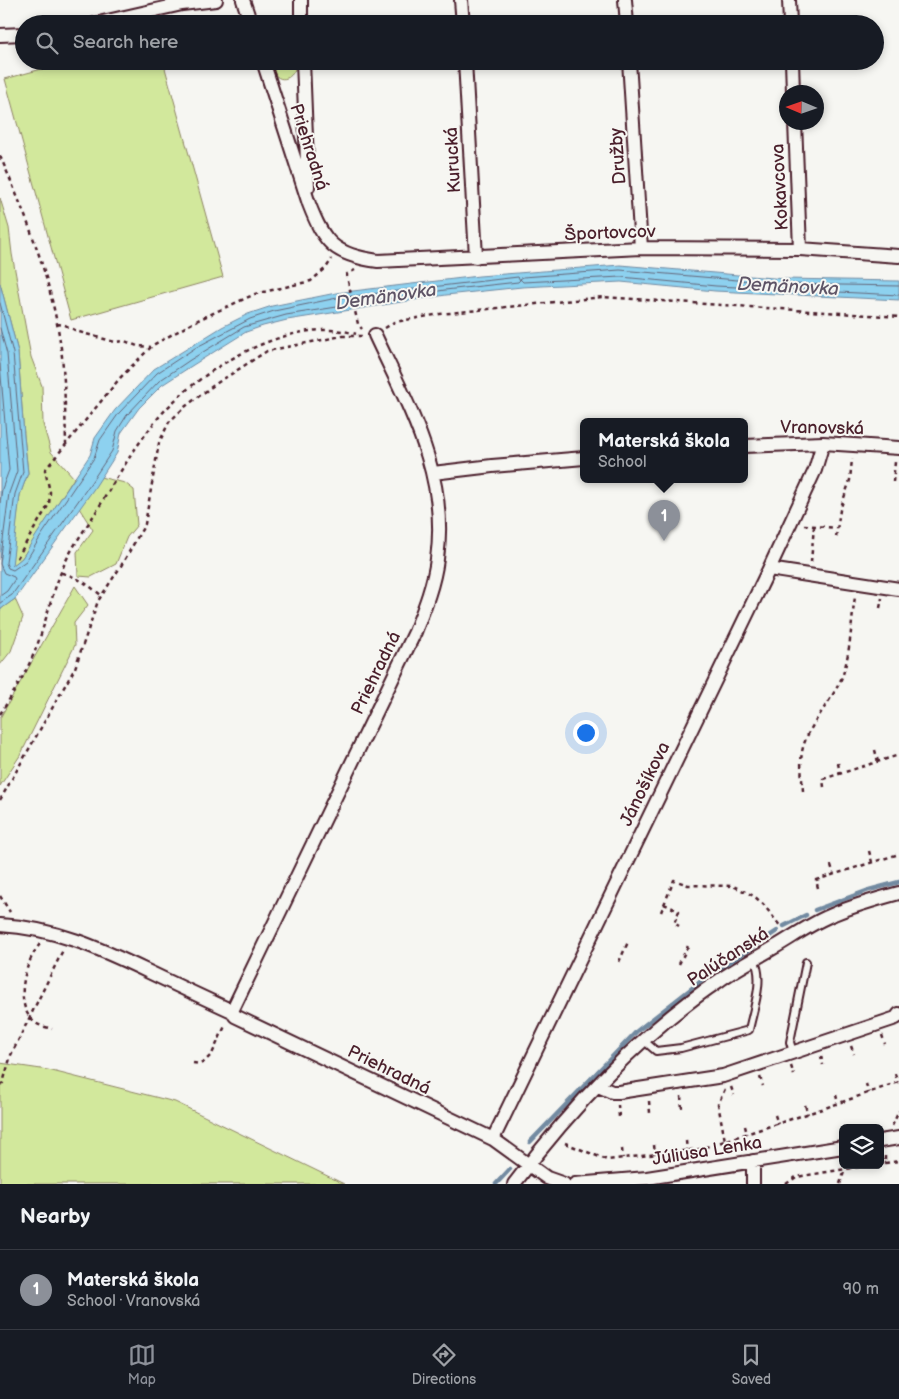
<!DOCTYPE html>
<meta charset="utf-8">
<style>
:root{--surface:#171b24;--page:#242831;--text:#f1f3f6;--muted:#9ea1a6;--line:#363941;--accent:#8c9099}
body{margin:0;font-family:"Balsamiq Sans",sans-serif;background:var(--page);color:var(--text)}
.controls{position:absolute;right:15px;bottom:15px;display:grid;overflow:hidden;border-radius:8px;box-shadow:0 2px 8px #0003}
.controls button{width:45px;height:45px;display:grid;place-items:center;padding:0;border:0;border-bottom:1px solid var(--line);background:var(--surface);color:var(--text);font:25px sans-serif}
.compass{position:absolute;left:779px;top:85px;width:45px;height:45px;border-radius:50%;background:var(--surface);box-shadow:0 2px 8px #0003;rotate:272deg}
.you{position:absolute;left:585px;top:732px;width:18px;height:18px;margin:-12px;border:4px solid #fff;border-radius:50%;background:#1a73e8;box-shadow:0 0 0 8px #1a73e833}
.badge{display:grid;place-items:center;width:32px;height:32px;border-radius:50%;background:var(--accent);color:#fff;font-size:16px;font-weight:700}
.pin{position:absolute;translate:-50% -41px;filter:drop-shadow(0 1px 2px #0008)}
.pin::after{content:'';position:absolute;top:26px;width:18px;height:15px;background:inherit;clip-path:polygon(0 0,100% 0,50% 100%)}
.popup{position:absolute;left:580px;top:418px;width:168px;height:65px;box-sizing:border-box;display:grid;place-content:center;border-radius:8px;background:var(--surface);filter:drop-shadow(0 1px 4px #0005);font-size:16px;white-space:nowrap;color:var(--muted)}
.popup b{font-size:19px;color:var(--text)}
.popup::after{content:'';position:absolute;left:50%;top:100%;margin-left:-10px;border:10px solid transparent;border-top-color:var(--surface)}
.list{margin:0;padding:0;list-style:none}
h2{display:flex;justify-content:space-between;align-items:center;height:65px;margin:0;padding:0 20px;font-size:21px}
h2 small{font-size:16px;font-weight:400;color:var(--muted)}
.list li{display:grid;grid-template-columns:32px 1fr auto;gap:15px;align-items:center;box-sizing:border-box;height:80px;padding:0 20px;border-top:1px solid var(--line)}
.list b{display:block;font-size:19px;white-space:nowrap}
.list p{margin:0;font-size:16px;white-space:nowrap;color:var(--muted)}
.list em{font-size:16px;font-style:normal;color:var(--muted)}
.icon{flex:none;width:28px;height:28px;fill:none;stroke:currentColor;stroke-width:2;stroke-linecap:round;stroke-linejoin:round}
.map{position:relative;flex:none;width:899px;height:1184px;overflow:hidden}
.search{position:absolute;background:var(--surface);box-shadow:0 2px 8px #0003;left:15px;right:15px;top:15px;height:55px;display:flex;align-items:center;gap:12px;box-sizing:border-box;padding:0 18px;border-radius:28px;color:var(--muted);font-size:19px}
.sheet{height:145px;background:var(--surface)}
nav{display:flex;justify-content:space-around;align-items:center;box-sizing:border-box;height:70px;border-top:1px solid var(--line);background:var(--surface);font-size:14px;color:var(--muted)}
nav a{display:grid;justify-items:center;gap:2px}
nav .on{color:var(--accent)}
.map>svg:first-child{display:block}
.green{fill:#d2e89c;stroke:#8e8464}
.water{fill:#8dd1ef;stroke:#728aa1}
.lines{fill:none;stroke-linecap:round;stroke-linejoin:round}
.shore{stroke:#656679;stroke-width:1}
.stream{stroke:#728aa1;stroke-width:4.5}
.service-casing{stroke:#4a1f2b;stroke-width:10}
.minor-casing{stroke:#4a1f2b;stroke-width:16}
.path{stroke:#4a1f2b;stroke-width:2.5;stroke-dasharray:4 4;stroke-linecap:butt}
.service{stroke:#f6f6f2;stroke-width:6}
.minor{stroke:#f6f6f2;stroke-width:12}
.labels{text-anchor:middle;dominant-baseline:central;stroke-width:4;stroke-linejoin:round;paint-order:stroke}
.street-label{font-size:18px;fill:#4a1f2b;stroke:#f6f6f2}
.water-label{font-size:19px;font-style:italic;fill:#5e5466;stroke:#f6f6f2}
</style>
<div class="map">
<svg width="899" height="1184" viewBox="0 0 899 1184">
<rect width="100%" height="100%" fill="#f6f6f2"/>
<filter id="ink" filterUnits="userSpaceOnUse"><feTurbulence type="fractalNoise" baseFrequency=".02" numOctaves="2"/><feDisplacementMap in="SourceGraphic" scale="10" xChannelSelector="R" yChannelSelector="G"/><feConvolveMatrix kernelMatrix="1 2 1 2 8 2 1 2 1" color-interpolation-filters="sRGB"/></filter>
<g filter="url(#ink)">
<path class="green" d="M71,61h92l60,216 -152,43 -66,-241z
M270,61h26c1,16 -15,24 -22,12 -2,-3 -3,-8 -4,-12z
M0,198l9,30 3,26 19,103 11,29 1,38 8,28 23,26 -52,80 -11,9 9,-72 8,-22 -4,-37 -6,-84 -18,-69z
M100,477l25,6 9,7 3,35 -10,12 -11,27 -25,13 -13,-1 -1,-24 16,-22 -14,-22z
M75,586l13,19 -14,18 1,22 -54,109 -21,32v-68z
M15,599l8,18 -12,34 -11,14v-53l1,-3z
M0,1063l48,7 127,32 169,82h-344z"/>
<path class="water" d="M620,265l165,14 114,2v19l-184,-9 -94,-9 -99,5 -76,8 -159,25 -24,6 -17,6 -53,33 -31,20 -23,23 -18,25 -4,20 -24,37 -78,109 -14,10 -1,3v-329l18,69 6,84 4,37 -8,22 -8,71 10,-8 15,-24 53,-79 5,-17 20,-28 39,-41 68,-42 26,-13 24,-8 64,-13 143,-17z"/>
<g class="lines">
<path class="shore" d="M899,286l-115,-2 -164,-14 -97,7 -3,2 3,3 98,-5 95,9 183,9
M0,303l13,50 10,119 -8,22 -9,69 2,5 5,2 13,-9 15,-25 53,-78 6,-18 19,-27 38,-40 38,-25 55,-29 24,-8 63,-13 181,-21 2,3 -2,2 -73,8 -159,25 -42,12 -54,33 -31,21 -32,34 -10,16 -5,20 -24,36 -76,108 -12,8
M0,328l7,26 10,117 -8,22 -9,71 4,9 10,4 1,2 -8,12 -7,5
M0,364l9,106 -7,19 -2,14"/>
<path class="stream" d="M815,910l54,-20 30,-8
M784,926l22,-11
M720,969l57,-38
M530,1142l107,-111 68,-53
M496,1184l14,-15"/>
<defs>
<path id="service" d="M643,1040l13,11 25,-3 68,-18c4,-20 16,-52 5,-70
M793,1052l-3,-10 16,-80"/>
<path id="minor" d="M243,0l8,24
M301,0v24
M461,0l2,24
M625,0l2,24
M789,0l1,24
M94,24l88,-20 34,-4
M0,35l24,-1
M263,61l46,143c15,39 25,51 69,57l263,-13 159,1 99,7
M303,61l5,126
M465,61l11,196
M629,61l12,187
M792,61l1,31
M795,122l5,127
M744,446l79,-3 76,5
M433,473l59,-7 92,-8
M769,569l130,20
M0,925c55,3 99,23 149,47 27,13 55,26 83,39l3,5 258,123 54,39 17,6
M232,1011l183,-379c9,-23 19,-48 22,-73 12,-84 -28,-151 -62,-224
M598,1086l14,6h7l104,-16 173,-58 3,-4
M493,1139l276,-570 46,-99 8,-27
M880,1141l19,-3
M753,1161v23
M514,1184c56,-75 128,-152 206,-204 17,-12 37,-22 55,-33 19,-11 38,-25 59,-33 21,-9 43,-15 65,-21
M575,1184l72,-6 196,-31"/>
</defs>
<use href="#service" class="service-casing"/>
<use href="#minor" class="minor-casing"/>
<path class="path" d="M0,156c27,61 52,125 61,192 4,31 4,63 5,95
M355,270l-8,4v3l11,47 4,5
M57,324l8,1 14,7 36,10 10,-1 12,5 14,1
M385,328l10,-6 45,-8 163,-17 296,20
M893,482l2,-20
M804,525l33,3
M836,537l4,-27 10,-30 2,-21
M17,558l32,-54 1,-12 -5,-22 75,-92 33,-33 45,-25 57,-26 56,-13 15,-13 6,-9
M811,562l3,-36
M62,573c16,4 26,12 39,22
M880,608l2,-10
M0,714c13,-20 26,-41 35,-63 11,-28 17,-59 29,-86 8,-18 21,-36 32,-53 18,-30 36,-61 58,-89 40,-51 135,-109 202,-89
M875,750l3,12
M838,763l2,11
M824,787l-1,-8 76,-24
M803,791c-1,-13 -3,-27 -1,-39 4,-25 30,-50 40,-75 9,-25 9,-55 13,-80
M0,800l75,-132 23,-67 23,-35 24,-42 14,-81 10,-21 17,-16 28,-21 53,-34 75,-15h22
M869,851l3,11
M831,865l3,10
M818,888l-2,-8 83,-26
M0,896l10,16
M664,904l15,7 -5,12 5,3
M661,912l13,-32 14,5 45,1 21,10 9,8 18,23
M40,944c-15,18 -27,59 -6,78 5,4 12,5 18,7
M619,962l9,-20
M679,964l10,-20
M882,1035l3,9
M851,1046l3,8
M821,1056l2,9
M193,1063l7,1 4,-2 8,-8 14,-30
M791,1066l3,9
M895,1074l3,8
M760,1077l3,9
M866,1084l3,9
M0,1085l3,-2 8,-28 52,-105
M731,1087l3,8
M725,1089l-7,15 9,47
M836,1095l2,8
M681,1096l1,13
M649,1101l1,12
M618,1105l1,12
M805,1105l3,9
M775,1115l3,9
M745,1126l2,8
M892,1126l7,-15
M686,1141l1,9
M565,1143l42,17 93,-11 125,-41 74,-26
M654,1145l1,9
M622,1149l1,9
M885,1163l14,-2
M880,1164l5,-1v-11
M786,1184l10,-7 75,-12
M840,1184l5,-15"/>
<use href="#service" class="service"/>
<use href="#minor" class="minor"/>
</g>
</g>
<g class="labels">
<g class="street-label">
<text transform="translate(309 147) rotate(72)">Priehradná</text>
<text transform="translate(618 156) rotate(-94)">Družby</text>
<text transform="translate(453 160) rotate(-93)">Kurucká</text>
<text transform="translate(780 187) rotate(-93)">Kokavcova</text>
<text transform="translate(610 233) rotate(-2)">Športovcov</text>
<text transform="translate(822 428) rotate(1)">Vranovská</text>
<text transform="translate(376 673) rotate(-64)">Priehradná</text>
<text transform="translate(645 784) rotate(-64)">Jánošíkova</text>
<text transform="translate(728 957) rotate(-33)">Palúčanská</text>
<text transform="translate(389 1070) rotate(26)">Priehradná</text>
<text transform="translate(707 1151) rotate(-9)">Júliusa Lenka</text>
</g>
<g class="water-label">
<text transform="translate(788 287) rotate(3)">Demänovka</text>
<text transform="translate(386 297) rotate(-8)">Demänovka</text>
</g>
</g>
</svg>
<div class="controls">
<button><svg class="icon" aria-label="layers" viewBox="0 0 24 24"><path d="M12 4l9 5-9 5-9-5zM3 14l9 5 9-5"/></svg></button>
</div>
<svg class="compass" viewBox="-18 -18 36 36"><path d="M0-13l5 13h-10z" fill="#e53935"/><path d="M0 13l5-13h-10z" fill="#9ea1a6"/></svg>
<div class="you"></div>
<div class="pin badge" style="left:664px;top:541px">1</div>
<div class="popup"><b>Materská škola</b>School</div>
<div class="search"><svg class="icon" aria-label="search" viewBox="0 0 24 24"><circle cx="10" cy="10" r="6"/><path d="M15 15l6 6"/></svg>Search here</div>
</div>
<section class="sheet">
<h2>Nearby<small></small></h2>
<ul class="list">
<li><span class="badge">1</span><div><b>Materská škola</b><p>School · Vranovská</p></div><em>90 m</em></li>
</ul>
</section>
<nav>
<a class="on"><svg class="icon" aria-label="map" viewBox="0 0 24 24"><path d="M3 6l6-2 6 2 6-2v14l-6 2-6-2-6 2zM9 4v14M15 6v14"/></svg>Map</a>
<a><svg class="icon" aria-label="directions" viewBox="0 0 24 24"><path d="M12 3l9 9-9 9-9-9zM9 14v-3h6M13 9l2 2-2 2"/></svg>Directions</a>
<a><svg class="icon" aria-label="saved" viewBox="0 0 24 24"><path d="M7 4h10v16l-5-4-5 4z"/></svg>Saved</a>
</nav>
